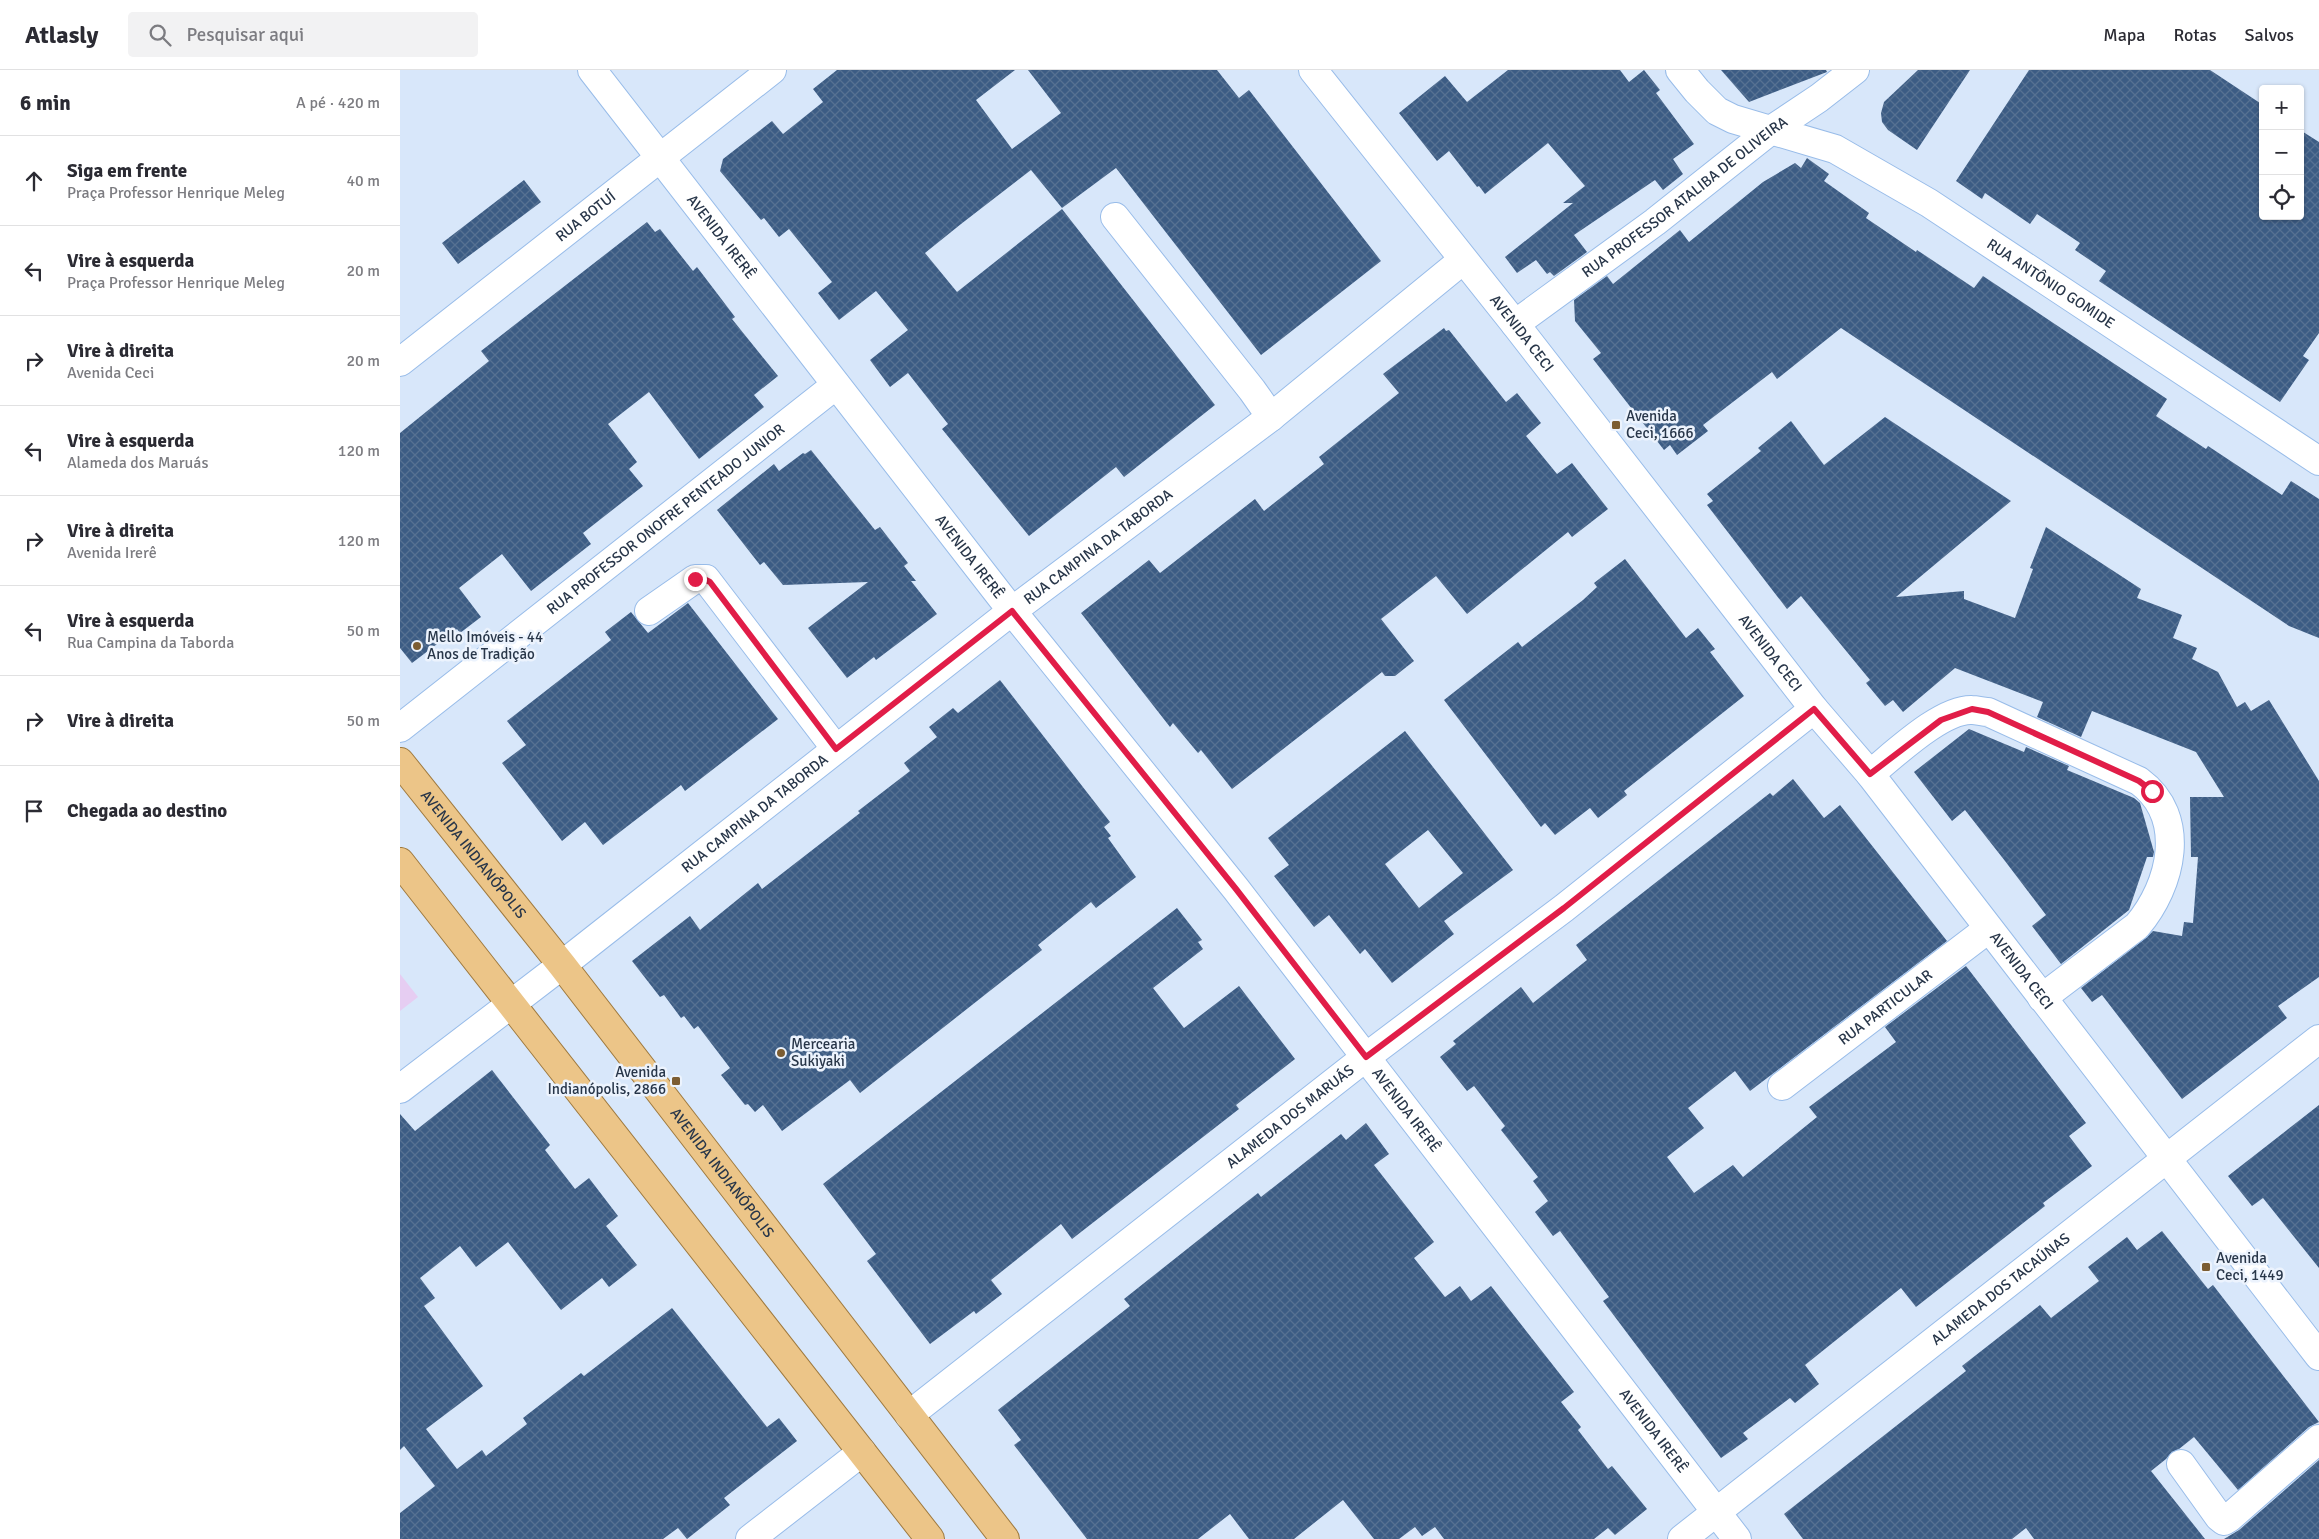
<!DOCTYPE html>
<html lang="pt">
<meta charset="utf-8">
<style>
:root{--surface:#fff;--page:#f2f2f3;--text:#2b2b33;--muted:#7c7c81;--line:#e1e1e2}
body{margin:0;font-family:Signika,sans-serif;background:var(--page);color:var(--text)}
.controls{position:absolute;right:15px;top:15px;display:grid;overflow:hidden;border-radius:5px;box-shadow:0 1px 4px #0004}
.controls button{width:45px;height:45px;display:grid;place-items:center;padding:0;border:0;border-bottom:1px solid var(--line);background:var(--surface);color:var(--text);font:25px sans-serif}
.stop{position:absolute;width:15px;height:15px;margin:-11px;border:4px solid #e11d48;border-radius:50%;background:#fff}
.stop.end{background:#e11d48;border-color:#fff;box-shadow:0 1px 5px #0008}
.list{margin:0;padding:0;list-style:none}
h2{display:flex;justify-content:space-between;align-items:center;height:65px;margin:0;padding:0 20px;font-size:21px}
h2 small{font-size:16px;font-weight:400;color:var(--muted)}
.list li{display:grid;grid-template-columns:32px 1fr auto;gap:15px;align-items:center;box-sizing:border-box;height:90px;padding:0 20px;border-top:1px solid var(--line)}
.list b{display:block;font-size:19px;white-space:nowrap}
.list p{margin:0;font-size:16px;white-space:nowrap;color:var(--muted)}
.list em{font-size:16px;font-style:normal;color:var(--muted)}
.icon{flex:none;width:28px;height:28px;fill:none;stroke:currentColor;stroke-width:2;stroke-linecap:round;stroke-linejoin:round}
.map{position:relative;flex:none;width:1919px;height:1469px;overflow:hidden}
header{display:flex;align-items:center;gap:30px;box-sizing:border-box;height:70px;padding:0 25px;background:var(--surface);border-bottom:1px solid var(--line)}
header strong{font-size:24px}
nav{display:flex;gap:28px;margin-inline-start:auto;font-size:18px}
.search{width:350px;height:45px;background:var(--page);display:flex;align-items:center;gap:12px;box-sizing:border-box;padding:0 18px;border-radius:5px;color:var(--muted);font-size:19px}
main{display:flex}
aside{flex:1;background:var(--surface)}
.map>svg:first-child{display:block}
.pitch{fill:#e6cdf2}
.building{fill:url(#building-cross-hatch);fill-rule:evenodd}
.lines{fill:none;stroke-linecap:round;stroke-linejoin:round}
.minor-casing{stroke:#98bce9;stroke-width:30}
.major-casing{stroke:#9f7a3f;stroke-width:30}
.minor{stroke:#fff;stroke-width:28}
.major{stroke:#ecc588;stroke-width:28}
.route{stroke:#e11d48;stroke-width:6}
.poi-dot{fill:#7c5d32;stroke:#ecf3fd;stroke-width:2}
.labels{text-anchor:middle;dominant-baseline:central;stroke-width:5;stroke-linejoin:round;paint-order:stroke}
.street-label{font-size:15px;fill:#283649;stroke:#ecf3fd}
.poi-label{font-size:15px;fill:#283649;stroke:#ecf3fd;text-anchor:start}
</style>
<header>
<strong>Atlasly</strong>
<div class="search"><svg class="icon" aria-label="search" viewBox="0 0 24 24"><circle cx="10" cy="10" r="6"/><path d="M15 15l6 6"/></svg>Pesquisar aqui</div>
<nav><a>Mapa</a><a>Rotas</a><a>Salvos</a></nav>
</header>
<main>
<aside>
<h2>6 min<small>A pé · 420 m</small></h2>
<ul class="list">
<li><svg class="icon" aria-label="ahead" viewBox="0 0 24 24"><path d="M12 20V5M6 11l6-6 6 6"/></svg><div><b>Siga em frente</b><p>Praça Professor Henrique Meleg</p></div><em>40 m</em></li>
<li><svg class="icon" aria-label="left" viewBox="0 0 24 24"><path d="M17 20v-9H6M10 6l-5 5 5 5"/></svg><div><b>Vire à esquerda</b><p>Praça Professor Henrique Meleg</p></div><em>20 m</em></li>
<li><svg class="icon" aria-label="right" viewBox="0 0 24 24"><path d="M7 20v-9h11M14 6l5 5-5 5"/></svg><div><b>Vire à direita</b><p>Avenida Ceci</p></div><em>20 m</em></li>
<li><svg class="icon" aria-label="left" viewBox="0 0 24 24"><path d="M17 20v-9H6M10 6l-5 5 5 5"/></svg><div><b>Vire à esquerda</b><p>Alameda dos Maruás</p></div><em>120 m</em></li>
<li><svg class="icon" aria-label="right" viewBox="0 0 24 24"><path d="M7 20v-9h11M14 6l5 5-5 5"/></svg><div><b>Vire à direita</b><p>Avenida Irerê</p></div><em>120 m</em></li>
<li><svg class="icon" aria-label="left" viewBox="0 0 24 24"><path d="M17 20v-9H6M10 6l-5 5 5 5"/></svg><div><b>Vire à esquerda</b><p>Rua Campina da Taborda</p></div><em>50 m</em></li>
<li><svg class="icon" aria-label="right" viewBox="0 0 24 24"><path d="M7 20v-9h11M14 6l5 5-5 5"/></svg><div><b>Vire à direita</b></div><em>50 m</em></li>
<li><svg class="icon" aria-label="arrive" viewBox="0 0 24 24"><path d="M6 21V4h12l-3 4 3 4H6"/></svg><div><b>Chegada ao destino</b></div></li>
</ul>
</aside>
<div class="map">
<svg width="1919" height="1469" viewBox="0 0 1919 1469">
<defs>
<pattern id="building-cross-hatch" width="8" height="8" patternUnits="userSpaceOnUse" patternTransform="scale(1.25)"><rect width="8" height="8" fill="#3c5c84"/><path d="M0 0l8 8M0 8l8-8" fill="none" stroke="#567192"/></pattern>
</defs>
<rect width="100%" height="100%" fill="#d8e7fa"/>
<path class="pitch" d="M0,904l18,23 -18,14z"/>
<path class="building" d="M437,0h178l-39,30 36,49 49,-36 -33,-43h189l22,28 10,-8 132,171 -120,94 -145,-187 -54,40 -31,-38 -70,54 -36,29 32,39 105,-83 153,196 -91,72 -8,-10 -87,69 -87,-107 6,-5 -40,-51 -18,14 -20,-27 38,-30 -32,-39 -37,29 -21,-27 14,-11 -43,-53 -10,8 -15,-19 -3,2 -41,-49 3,-12 49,-38 11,13 40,-32 -10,-13z
M1108,0h112l9,12 15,-12 16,20 -4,3 38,51 -21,15 10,15 -20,16 -8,-10 -81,55 13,17 -33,24 -4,-4 -3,2 -11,-14 -19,13 -12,-16 68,-54h-10l22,-17 -37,-43 -63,51 -6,-8 -2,1 -28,-36 -12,10 -38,-48 46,-37 22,26z
M1321,0h105l1,2 -78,30z
M1518,0h52l-53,80 -29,-20 -6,-8 -1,-9 3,-11z
M1629,0h181l53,35v111h37v-86l19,12v191l-16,23 6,4 -29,42 -181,-121 7,-10 -31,-21 5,-7 -43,-29 -7,10 -45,-31 -3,6 -26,-18z
M1407,88l22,16 -5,7 45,32 -3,5 50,34 1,-2 57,38 9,-12 184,123 -11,17 50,33 2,-3 74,49 9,-14 28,18v139l-30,-12 -448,-298 -64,51 -5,-7 -69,53 5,6 -31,24 -7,-10 -6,5 -71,-91 8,-6 -26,-32 -1,-21 33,-24 6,8 67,-54 9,12 74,-60 32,-19 6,5z
M124,110l17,22 -83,62 -16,-21z
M247,152l8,10 5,-3 33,42 4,-4 38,50 -3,2 46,57 -24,19 10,12 -65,52 -50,-67 -41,32 29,38 -8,7 14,17 -60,47 8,11 -60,47 -29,-37 -43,34 22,29 -21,16 -3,-4 -45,34 -12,-15v-215l89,-72 -8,-10z
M1044,258l2,3 3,-1 57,72 11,-9 24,30 -15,13 31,38 15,-11 36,46 -36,28 -4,-5 -101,82 -31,-38 -55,43 33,42 -19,15h-10l-3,-4 -150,117 -31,-39 -3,3 -25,-30 -3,4 -89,-114 68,-53 11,13 95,-74 9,12 60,-47 -5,-7 80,-64 -16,-19z
M1485,347l126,84 -115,96 68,-6v8l51,19 18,-49 -3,-1 16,-41 95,62 -4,9 45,17 -9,23 24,10 -5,11 26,13 19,35 8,-5 6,9 18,-11 50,81v196l-41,29 9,12 -105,81 -80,-104 -10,7 -11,-14 65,-50 7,-7 29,5 2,-14 9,1 5,-66h-7l-1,-60h34l-28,-45 -104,-41 -11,26 -44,-20 6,-15 -88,-34 -52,44 -10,-12 -8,6 -19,-23 4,-3 -69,-84 -14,13 -80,-104 6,-4 -6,-7 54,-43 -3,-3 33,-27 33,44z
M411,380l64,80 5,-3 28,36 -4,3 12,15h-5l26,33 -61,46 -2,-3 -27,21 -39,-50 60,-46 -85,3 -19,-23 -4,3 -43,-55 57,-46 5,7 24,-18 2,1z
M1225,489l61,79 12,-10 17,21 -5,3 34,44 -120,95 3,4 -29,23 -8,-10 -35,27 -10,-12 -4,4 -97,-127 74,-58 4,5 61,-47 14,-13 -3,-4z
M288,533l90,116 -93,72 -4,-6 -78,60 -18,-23 -23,19 -60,-78 24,-18 -19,-24 104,-81 -6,-8 26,-20 17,21z
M600,610l110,142 -6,5 7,9 -3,2 28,39 -40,31 -5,-6 -53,43 4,5 -182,143 -10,-13 -68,51 -19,-26 -8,7 -7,-8 -3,1 -24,-30 9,-7 -32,-42 -4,3 -10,-13 -3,2 -17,-23 -4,2 -28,-36 58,-45 10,14 58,-47 4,6 98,-76 -2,-2 52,-40 -6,-8 33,-26 -8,-10 24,-19 5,5z
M1569,659l55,23 2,-5 43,19 -2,4 67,28 6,5 14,49 -1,5h-6l-18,53 -68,54 -29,-38 14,-11 -41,-54 -40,-51 -13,11 -38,-49z
M1005,661l108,139 -69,51 10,13 -62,49 -27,-34 -5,5 -31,-39 -15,12 -40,-51 15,-11 -21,-27zM1028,760l35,43 -44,35 -34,-44z
M1393,709l31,39 16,-13 107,136 -197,150 -15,-20 -47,37 16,20 -37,29 27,36 39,-28 10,12 74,-60 -8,-10 87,-65 -11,-15 81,-61 120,157 -17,13 23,30 -49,37 2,3 -129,101 -15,-19 -96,77 14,19 -24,19 -5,-5 -47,35 5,6 -27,19 -118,-157 6,-4 -49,-66 -7,5 -18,-24 13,-11 -15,-20 5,-4 -37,-47 4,-4 -31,-40 -7,5 -27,-34 16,-13 -3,-3 68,-54 12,16 54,-43 -11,-15 194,-152 3,3z
M777,838l25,32 -4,2 5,7 -50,39 31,40 55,-42 56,73 -59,46 3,4 -167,130 -11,-15 -70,56 11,14 -26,20 -2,-3 -44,33 -63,-83 9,-7 -53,-70z
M92,1000l58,75 -5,5 30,39 14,-11 29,38 -12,10 31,39 -28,22 -7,-9 -41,32 -53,-68 -32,25 -16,-21 -40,32 15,20 -11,8 59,80 -57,43 31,40 25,-19 4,6 41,-32 -4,-6 58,-45 3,3 88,-68 95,119 12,-9 18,23 -73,57 6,7 -43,34 -9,-11 -15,11h-263v-26l35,-27 -31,-40 -4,4v-336l15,17z
M1919,1035v163l-56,-70 -11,8 -24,-30z
M966,1053l23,31 -15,11 60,77 -20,16 31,39 15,-11 11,15 20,-15 83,106 -13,10 20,25 -3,3 30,39 4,-3 35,43 -32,26 -7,-7 -14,11h-150l-9,-12 -13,9 -7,-9 -16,12h-25l-31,-39 -49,39h-45l-19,-25 -32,25h-111l-73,-94 7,-5 -23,-30 132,-104 -6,-7 106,-84 28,-22 3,4 80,-63 5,6z
M1762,1161l46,58 5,-4 106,137 -10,5 -71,63 -44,-53 -15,12 -7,3 -6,7 -15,12 54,68h-171l-8,-11 -14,11h-209l-19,-25 182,-143 -4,-5 78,-61 11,13 48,-37 -11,-14 39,-30 10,13z
M1919,1390v79h-95l15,-9z"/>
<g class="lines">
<defs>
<g id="minor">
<path id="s1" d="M192,0l420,541 224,278 501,650"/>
<path id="s2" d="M913,0l202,254 299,385 56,65 449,582"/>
<path id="s3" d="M1280,0l17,21 20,20 16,8 102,30 94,54 390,258"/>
<path d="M715,147l137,173 19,27"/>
<path id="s4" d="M1115,254l140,-102 116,-92 48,-32 36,-28"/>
<path id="s5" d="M0,292l372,-292"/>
<path d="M249,541l46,-32h11l130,170"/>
<path id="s6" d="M0,658l436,-343"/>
<path d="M1470,704c24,-19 71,-65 102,-64 5,0 11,2 16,2l151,69c49,36 33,104 -2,145l-95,72"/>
<path id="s7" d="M1382,1016l206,-157"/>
<path id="s8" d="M0,1019l162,-124 450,-354 259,-194 192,-157"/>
<path id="s9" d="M509,1345l457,-358 198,-149 250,-199"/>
<path d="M1781,1394l38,53 5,4 5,-3 90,-79"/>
<path d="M350,1469l112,-87"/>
<path id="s10" d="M1282,1469l637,-500"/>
</g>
<g id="major">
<path id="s11" d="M0,692l162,203 443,574"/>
<path d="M0,792l530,677"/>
</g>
</defs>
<use href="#minor" class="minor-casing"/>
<use href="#major" class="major-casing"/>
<use href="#minor" class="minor"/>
<use href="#major" class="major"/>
</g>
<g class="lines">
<path class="route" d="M295,509l7,-1 8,4 126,167 176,-138 224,278 130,168 198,-149 250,-199 56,65 71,-54 31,-11 16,3 151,69 13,10"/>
</g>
<g class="poi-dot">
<rect x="1211" y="350" width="10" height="10" rx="2.5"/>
<circle cx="17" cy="576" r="5"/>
<circle cx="381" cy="983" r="5"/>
<rect x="271" y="1006" width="10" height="10" rx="2.5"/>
<rect x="1801" y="1192" width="10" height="10" rx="2.5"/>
</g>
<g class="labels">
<g class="street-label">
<text stroke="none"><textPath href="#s4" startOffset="212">RUA PROFESSOR ATALIBA DE OLIVEIRA</textPath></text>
<text stroke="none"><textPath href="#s5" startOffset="236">RUA BOTUÍ</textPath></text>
<text stroke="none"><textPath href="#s1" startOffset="211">AVENIDA IRERÊ</textPath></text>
<text stroke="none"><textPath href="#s3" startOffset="434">RUA ANTÔNIO GOMIDE</textPath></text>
<text stroke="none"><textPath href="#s2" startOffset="336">AVENIDA CECI</textPath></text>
<text stroke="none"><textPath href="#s6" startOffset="338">RUA PROFESSOR ONOFRE PENTEADO JUNIOR</textPath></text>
<text stroke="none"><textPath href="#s8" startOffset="884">RUA CAMPINA DA TABORDA</textPath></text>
<text stroke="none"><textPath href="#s1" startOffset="616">AVENIDA IRERÊ</textPath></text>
<text stroke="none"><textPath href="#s2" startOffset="741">AVENIDA CECI</textPath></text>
<text stroke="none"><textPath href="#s8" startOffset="449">RUA CAMPINA DA TABORDA</textPath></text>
<text stroke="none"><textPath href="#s11" startOffset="118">AVENIDA INDIANÓPOLIS</textPath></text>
<text stroke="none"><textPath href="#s2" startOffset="1146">AVENIDA CECI</textPath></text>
<text stroke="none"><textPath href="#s7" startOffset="130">RUA PARTICULAR</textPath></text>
<text stroke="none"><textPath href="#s1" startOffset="1321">AVENIDA IRERÊ</textPath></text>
<text stroke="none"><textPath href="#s9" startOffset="484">ALAMEDA DOS MARUÁS</textPath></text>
<text stroke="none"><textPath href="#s11" startOffset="522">AVENIDA INDIANÓPOLIS</textPath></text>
<text stroke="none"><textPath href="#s10" startOffset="405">ALAMEDA DOS TACAÚNAS</textPath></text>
<text stroke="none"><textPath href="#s1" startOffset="1726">AVENIDA IRERÊ</textPath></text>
</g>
<g class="poi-label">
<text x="1226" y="346">Avenida<tspan x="1226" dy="17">Ceci, 1666</tspan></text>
<text x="27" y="567">Mello Imóveis - 44<tspan x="27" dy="17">Anos de Tradição</tspan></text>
<text x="391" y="974">Mercearia<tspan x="391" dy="17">Sukiyaki</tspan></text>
<text x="266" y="1002" text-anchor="end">Avenida<tspan x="266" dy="17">Indianópolis, 2866</tspan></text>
<text x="1816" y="1188">Avenida<tspan x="1816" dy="17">Ceci, 1449</tspan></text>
</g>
</g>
</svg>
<div class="controls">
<button>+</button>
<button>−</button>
<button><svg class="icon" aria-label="locate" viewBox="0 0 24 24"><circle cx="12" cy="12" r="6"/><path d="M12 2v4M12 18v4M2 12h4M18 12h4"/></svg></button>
</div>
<div class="stop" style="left:1752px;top:721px"></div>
<div class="stop end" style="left:295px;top:509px"></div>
</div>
</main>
